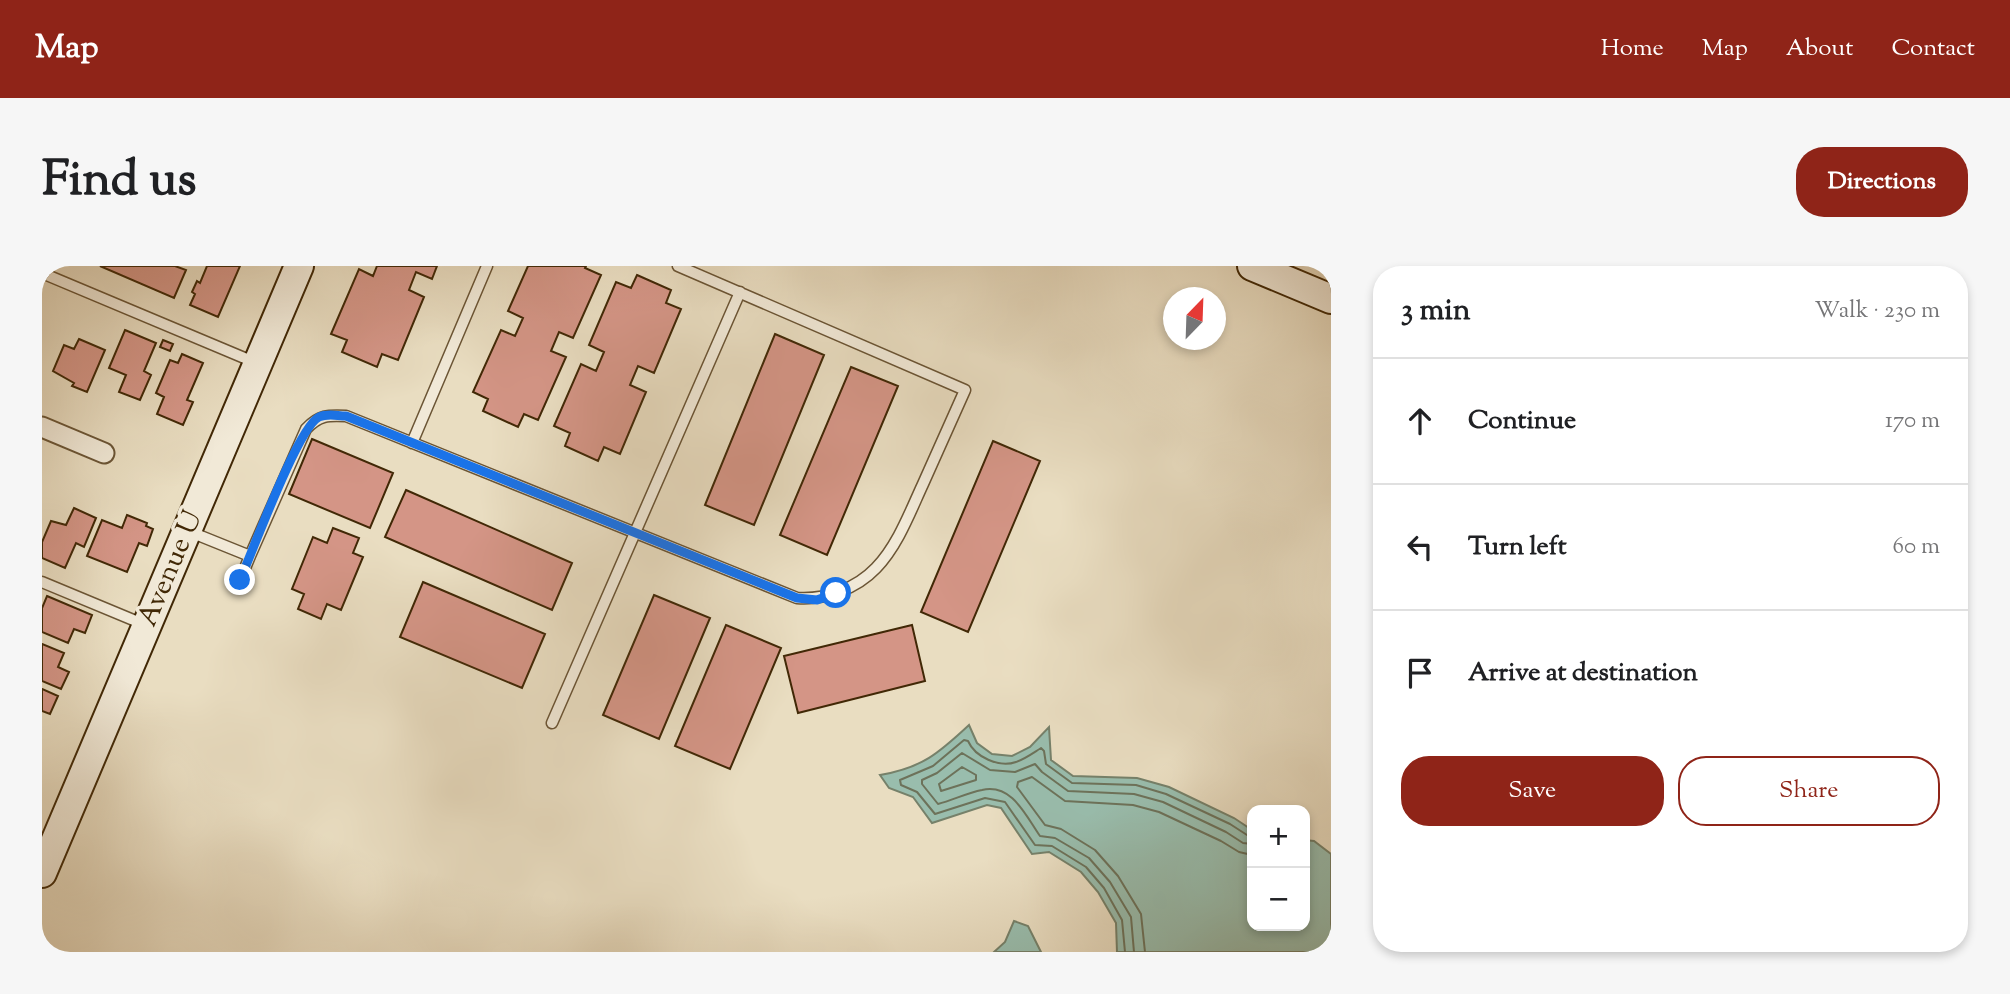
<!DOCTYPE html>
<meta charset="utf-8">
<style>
:root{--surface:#fff;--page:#f6f6f6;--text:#202124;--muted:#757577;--line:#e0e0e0;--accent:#8f2418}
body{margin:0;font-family:"Sorts Mill Goudy",serif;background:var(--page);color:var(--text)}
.controls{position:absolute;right:21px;bottom:21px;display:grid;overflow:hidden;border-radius:14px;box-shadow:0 4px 10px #0003}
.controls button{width:63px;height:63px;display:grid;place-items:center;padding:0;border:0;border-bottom:2px solid var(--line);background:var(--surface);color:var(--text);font:35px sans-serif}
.compass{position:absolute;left:1121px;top:21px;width:63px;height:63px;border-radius:50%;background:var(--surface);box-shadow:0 4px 10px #0003;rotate:23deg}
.stop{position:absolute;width:21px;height:21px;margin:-16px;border:5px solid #1a73e8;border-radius:50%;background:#fff}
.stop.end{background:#1a73e8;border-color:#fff;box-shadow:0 2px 7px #0008}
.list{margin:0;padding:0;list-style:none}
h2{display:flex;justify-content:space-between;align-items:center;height:91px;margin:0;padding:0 28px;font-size:30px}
h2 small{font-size:23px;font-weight:400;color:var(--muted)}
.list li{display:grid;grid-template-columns:46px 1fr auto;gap:21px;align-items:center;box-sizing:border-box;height:126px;padding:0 28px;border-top:2px solid var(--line)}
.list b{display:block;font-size:26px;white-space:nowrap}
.list em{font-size:23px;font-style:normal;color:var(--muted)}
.actions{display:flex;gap:14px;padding:21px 28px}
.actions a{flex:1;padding:16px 0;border:2px solid var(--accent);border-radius:28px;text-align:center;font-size:24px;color:var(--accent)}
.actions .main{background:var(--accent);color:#fff}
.icon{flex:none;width:38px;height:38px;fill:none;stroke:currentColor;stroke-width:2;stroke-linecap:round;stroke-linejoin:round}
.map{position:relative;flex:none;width:1289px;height:686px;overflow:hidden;border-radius:28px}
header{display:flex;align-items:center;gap:42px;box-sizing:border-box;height:98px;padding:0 35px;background:var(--accent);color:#fff}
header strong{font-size:33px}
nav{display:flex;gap:38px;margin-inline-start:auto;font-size:24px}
.intro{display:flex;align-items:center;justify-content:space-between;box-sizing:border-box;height:168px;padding:0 42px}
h1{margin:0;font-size:49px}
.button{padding:18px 32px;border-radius:28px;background:var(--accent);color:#fff;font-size:24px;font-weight:700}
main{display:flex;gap:42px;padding:0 42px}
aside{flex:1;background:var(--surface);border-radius:28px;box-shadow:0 4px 10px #0003}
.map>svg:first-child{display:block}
.water{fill:#99bdad;stroke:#76816a;stroke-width:2}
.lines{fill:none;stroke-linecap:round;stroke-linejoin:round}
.shore{stroke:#6d725a;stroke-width:2}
.building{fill:#d49586;stroke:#412806;stroke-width:2}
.lane-casing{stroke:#6b5535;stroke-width:13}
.street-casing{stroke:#6b5535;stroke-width:23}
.secondary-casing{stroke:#412806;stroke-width:32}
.lane{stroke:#f1e9d7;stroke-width:10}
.street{stroke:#f1e9d7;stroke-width:19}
.secondary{stroke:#f1e9d7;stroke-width:28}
.route{stroke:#1a73e8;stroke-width:9}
.labels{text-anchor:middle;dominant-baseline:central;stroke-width:7;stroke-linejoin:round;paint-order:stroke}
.street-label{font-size:28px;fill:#412806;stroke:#f1e9d7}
</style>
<header>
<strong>Map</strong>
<nav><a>Home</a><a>Map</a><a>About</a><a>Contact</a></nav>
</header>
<div class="intro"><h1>Find us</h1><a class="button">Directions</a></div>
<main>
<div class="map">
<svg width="1289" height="686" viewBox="0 0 1289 686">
<rect width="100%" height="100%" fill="#e9ddc1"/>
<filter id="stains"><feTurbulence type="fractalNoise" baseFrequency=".00286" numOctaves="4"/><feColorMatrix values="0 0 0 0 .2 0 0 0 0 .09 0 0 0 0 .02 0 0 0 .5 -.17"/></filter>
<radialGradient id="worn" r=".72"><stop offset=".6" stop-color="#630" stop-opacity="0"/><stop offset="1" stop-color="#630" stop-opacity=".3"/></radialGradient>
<path class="water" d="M927,459l8,18 15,11 20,2 18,-9 19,-20 2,33 22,16 64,2 32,9 65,31 18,12v96h53v-86l9,1 17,13v98h-214l-1,-29 -18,-31 -17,-20 -32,-20 -17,2 -31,-46 -14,-3 -55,18 -19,-26 -24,-9 -9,-13c42,-7 59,-22 89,-50z
M972,655l14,5 13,26h-47l11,-10z"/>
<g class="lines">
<path class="shore" d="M920,501l14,8v5l-35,11 -2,-7z
M1083,686l-3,-32 -18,-32 -18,-21 -34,-21 -17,-1 -30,-43 -20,-4 -50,16 -18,-22 -16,-7 -1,-5 33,-14 31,-26 4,1c7,16 31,27 48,21 9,-3 17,-9 25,-14l3,3 2,13 26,19 64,2 30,9 64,30 17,11h5
M1092,686l-3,-35 -21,-35 -21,-24 -34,-20 -15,-2c-14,-20 -28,-53 -58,-46 -15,3 -29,10 -44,14l-16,-20v-4l15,-7 25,-20 28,17 25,2 20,-8 7,8 26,19 66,3 29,8 63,30 17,11 9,1
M1103,686l-4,-38 -23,-38 -23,-26 -34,-21 -16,-4 -28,-38 1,-5 14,-5 33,24 68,4 26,7 62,29 18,11 13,3"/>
</g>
<path class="building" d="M58,0h75l11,4 -12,28z
M165,0h33l-22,51 -28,-12 5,-11 -3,-2 5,-11 3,2z
M335,0h60l-5,13 -16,-7 -7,18 15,7 -26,63 -16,-6 -5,13 -35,-15 5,-12 -16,-6 28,-65 14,7z
M486,0h58l-1,2 16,7 -28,63 -14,-6 -8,19 15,6 -28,63 -14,-6 -6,13 -35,-16 5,-12 -15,-7 28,-62 14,6 8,-18 -15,-7z
M595,9l34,15 -5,13 15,6 -27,64 -16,-7 -8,19 16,7 -26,62 -16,-7 -6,14 -33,-15 5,-13 -16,-7 27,-62 15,7 8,-19 -15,-7 27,-63 15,6z
M83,64l31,13 -12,28 7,4 -11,25 -21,-8 7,-17 -17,-7z
M733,68l49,21 -70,170 -49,-20z
M37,73l26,11 -18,42 -15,-6 2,-3 -21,-12 11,-26 10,4z
M121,74l10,4 -3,7 -10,-4z
M140,88l21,9 -16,37 6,2 -10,23 -26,-11 7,-17 -8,-4 14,-33 8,3z
M809,101l47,19 -71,169 -47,-20z
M270,173l81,34 -23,55 -81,-34z
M951,175l47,20 -72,171 -47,-20z
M364,224l166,73 -20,47 -167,-73z
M32,242l22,10 -12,29 -8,-4 -11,25 -23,-10v-16l9,-21 15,4z
M85,249l20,8 -1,3 7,3 -6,17 -8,-3 -12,29 -40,-16 15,-36 20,8z
M291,262l26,10 -6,15 10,4 -22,53 -14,-6 -6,15 -23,-10 6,-15 -12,-5 21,-52 14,6z
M381,316l122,52 -23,54 -122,-51z
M612,329l56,23 -51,121 -56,-24z
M5,330l45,19 -7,18 -11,-4 -6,14 -26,-11v-24z
M684,359l55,23 -51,121 -55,-23z
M870,359l13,56 -127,32 -14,-57z
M0,378l22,9 -6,14 11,5 -8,17 -19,-8z
M0,423l16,7 -8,18 -8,-3z"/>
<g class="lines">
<defs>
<path id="lane" d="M0,7l212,89
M370,177l75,-177
M146,265l62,25 56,-127c13,-14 22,-14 40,-13l451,182c28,2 59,-9 79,-30 22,-23 34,-56 47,-84 14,-32 28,-63 42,-94l-287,-124
M198,314l10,-24
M0,316l101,42
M510,457l188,-431"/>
<path id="street" d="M0,161l62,26"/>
<path id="secondary" d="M1210,0l79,33
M0,607l257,-607"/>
</defs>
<use href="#lane" class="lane-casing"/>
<use href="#street" class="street-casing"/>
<use href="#secondary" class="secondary-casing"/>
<use href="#lane" class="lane"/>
<use href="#street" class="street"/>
<use href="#secondary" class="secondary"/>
</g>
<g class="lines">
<path class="route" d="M198,314c12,-27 58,-153 79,-163 9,-4 18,-1 27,-1l451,182 20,2 19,-7"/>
</g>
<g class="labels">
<g class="street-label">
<text transform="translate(129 303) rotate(-67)">Avenue U</text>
</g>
</g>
<rect width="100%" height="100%" filter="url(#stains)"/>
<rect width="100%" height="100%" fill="url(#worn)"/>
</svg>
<div class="controls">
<button>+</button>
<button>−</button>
</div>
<svg class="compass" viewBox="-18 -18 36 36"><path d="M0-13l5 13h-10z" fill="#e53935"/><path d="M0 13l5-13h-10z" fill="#757577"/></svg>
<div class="stop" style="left:794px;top:327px"></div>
<div class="stop end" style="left:198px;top:314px"></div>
</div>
<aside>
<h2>3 min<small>Walk · 230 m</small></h2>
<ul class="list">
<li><svg class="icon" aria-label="ahead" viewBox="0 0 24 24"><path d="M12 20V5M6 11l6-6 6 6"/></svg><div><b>Continue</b></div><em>170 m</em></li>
<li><svg class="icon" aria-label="left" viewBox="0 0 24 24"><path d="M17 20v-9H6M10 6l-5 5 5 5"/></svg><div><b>Turn left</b></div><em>60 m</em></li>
<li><svg class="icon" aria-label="arrive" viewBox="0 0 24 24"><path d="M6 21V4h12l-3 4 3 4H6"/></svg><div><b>Arrive at destination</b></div></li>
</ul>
<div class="actions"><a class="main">Save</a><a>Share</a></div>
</aside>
</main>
